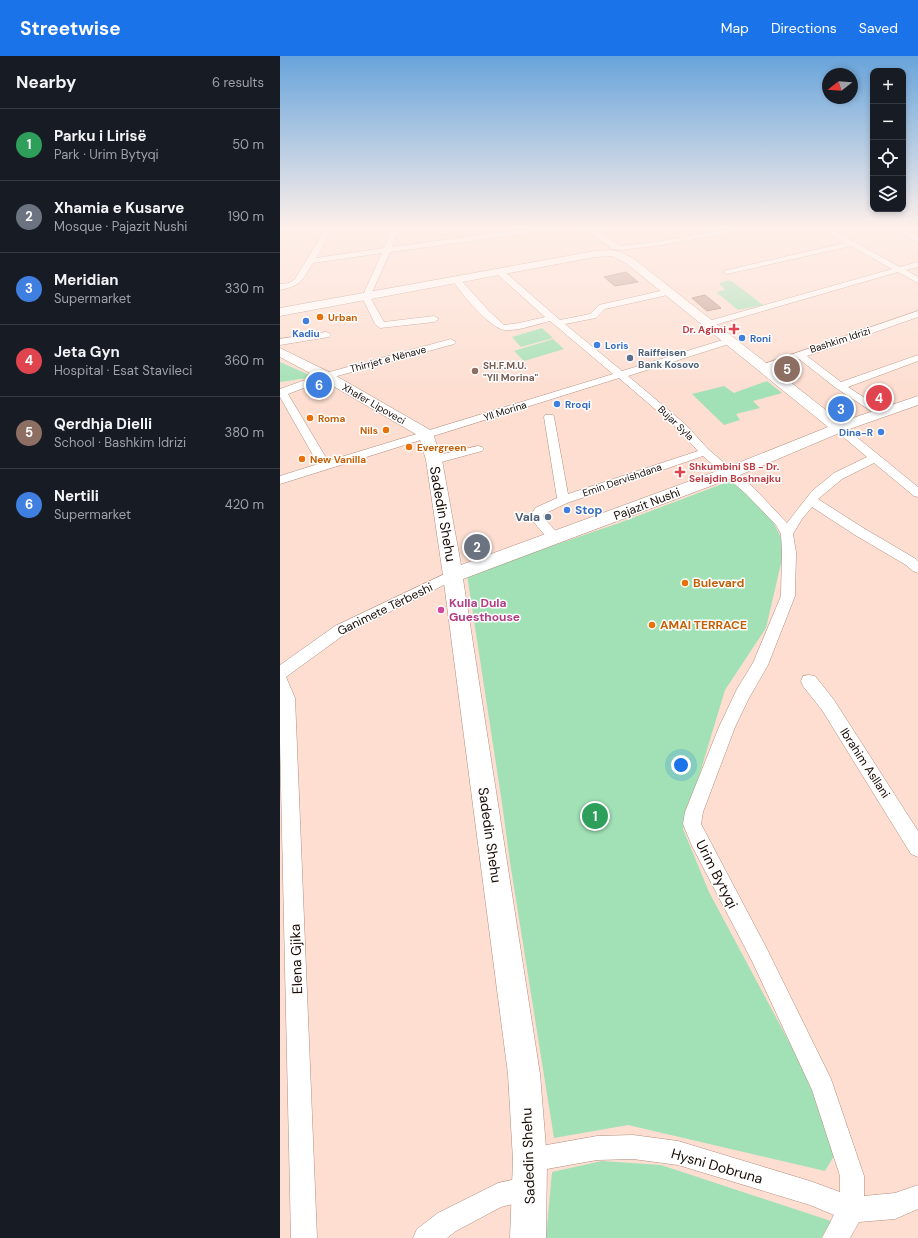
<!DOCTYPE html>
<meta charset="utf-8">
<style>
:root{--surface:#171b24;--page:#20242c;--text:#f1f3f6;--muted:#9ea1a6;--line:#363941;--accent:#1a73e8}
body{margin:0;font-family:"DM Sans",sans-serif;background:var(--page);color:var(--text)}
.controls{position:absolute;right:12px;top:12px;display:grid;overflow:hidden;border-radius:8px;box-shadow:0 2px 6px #0003}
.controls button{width:36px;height:36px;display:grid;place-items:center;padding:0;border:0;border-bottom:1px solid var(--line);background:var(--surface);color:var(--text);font:20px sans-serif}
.compass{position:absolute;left:542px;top:12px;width:36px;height:36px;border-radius:50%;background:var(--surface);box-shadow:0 2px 6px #0003;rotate:253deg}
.you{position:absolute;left:401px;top:709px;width:14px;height:14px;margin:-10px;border:3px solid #fff;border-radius:50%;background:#1a73e8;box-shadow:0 0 0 6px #1a73e833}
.badge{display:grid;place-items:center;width:26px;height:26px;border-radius:50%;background:var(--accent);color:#fff;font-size:13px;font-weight:700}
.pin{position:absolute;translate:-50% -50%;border:2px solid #fff;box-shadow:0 1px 4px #0006}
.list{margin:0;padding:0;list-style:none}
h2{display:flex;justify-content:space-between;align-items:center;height:52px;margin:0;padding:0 16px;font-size:17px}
h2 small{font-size:13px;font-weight:400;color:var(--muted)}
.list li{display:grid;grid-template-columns:26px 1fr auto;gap:12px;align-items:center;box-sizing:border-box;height:72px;padding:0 16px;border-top:1px solid var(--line)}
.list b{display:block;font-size:15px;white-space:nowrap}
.list p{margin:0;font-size:13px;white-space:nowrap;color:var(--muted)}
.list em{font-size:13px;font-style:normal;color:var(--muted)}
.icon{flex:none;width:22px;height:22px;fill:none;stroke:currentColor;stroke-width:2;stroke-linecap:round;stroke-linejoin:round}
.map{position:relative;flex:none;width:638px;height:1182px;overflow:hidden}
header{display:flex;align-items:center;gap:24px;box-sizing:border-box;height:56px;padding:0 20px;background:var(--accent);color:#fff}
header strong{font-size:19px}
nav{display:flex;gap:22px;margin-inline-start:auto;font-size:14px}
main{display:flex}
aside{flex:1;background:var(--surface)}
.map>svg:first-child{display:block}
.green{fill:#a1e1b5}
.building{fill:#c5a091;stroke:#a88476}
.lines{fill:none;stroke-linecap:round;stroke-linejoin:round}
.street-casing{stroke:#b28e7f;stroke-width:1}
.secondary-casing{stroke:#b28e7f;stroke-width:1}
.street{fill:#fff;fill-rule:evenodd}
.secondary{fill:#fff;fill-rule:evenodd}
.food-dot{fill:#e8710a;stroke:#fff;stroke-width:1.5}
.shop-dot{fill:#3f7fe0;stroke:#fff;stroke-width:1.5}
.health-dot{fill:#e0444e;stroke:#fff;stroke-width:1.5}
.service-dot{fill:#5c6f8a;stroke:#fff;stroke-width:1.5}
.education-dot{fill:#8d6e63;stroke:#fff;stroke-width:1.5}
.hotel-dot{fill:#d1479c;stroke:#fff;stroke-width:1.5}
.labels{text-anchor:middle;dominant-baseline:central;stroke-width:3;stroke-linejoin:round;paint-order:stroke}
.far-food-label{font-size:10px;font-weight:bold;fill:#c56008;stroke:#fff;text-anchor:start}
.far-health-label{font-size:10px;font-weight:bold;fill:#be3a42;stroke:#fff;text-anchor:end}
.far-shop-label{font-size:10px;font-weight:bold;fill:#366cbe;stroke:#fff;text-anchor:start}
.far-street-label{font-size:10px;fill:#170b06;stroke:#fff}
.far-service-label{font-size:10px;font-weight:bold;fill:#4e5e75;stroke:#fff;text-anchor:start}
.far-education-label{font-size:10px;font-weight:bold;fill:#785e54;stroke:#fff;text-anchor:start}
.street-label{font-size:12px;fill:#170b06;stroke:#fff}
.shop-label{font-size:12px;font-weight:bold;fill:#366cbe;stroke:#fff;text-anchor:start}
.service-label{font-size:12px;font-weight:bold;fill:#4e5e75;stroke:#fff;text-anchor:end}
.food-label{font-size:12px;font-weight:bold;fill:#c56008;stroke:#fff;text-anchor:start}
.hotel-label{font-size:12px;font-weight:bold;fill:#b23c85;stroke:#fff;text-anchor:start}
.near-street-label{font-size:14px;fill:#170b06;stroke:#fff}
</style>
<header>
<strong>Streetwise</strong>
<nav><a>Map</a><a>Directions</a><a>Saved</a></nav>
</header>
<main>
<aside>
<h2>Nearby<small>6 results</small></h2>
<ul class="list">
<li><span class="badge" style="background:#2e9e5b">1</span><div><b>Parku i Lirisë</b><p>Park · Urim Bytyqi</p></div><em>50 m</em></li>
<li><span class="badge" style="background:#6b7280">2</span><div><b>Xhamia e Kusarve</b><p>Mosque · Pajazit Nushi</p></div><em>190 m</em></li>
<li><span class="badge" style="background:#3f7fe0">3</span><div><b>Meridian</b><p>Supermarket</p></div><em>330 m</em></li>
<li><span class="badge" style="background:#e0444e">4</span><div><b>Jeta Gyn</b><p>Hospital · Esat Stavileci</p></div><em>360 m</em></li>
<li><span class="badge" style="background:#8d6e63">5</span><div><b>Qerdhja Dielli</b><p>School · Bashkim Idrizi</p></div><em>380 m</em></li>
<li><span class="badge" style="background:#3f7fe0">6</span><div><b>Nertili</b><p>Supermarket</p></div><em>420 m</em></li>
</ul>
</aside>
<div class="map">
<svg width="638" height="1182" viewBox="0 0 638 1182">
<rect width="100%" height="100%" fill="#fdded1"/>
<path class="green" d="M450,224l33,25 -25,5 -22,-18 9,-2 -6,-7z
M262,272l11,10 -32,9 -9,-10z
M273,283l11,10 -40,12 -10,-10z
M0,306l34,15 -34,5z
M487,325l15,12 -29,8 7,7 -24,6 4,6 -16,5 -32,-31 32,-8 10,7z
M450,425l36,26 19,39 -19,82 -41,62 -42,139 26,63 101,189 24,75 -9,15 -197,-46 -74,13 -44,-276 -8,-59 -35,-228 152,-52z
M322,1105l59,4 170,56 -10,17h-275l6,-66z"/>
<path class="building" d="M346,216l12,10 -23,4 -11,-9z
M425,239l16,13 -14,3 -15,-13z"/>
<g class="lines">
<defs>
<path id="street" d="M47,170h8l-19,32 68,-10 8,-22h8l-8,21 156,-21h22l-4,2 -176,24 -20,45 14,25 50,-6 5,3 -5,3 -54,6 -5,-4 -13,-27 20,-44 -69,10c-11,18 -11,22 -33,27v-6l9,-1 6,-4z
M463,170h18l-4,2 -95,17 -41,5 -4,-2 4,-2 41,-5z
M535,170h10l75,41 18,-5v5l-12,3 12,7v6l-20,-11 -187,54h-6l-2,-2 2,-2 187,-53 -41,-23 -124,28 -4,-2 4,-2 118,-27z
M605,170h10l23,11v5z
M217,214h6l57,50 30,-6 9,-9 70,-16 3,1 1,2 -1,2 -67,15 -9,9 -31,6 57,47 104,-32h6l2,2 -2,2 -104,33 57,48 24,26 45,38 33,35 25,-32 22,-18 33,-16 -32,-27 -2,-2 2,-2h8l75,61v10l-4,-1 -40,-33 -32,16 -24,20 47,30 51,30 2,2v12l-5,-2 -7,-6 -51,-30 -43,-28 -10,12 -9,15 3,18 -1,44 -27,69 -19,33 -14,29 -32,85 -2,12 65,123 65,132 33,97v20l31,-3 23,-8v24l-23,10 -36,3 -9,16h-28l12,-23 -24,-10 -132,-40 -45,-6 -36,1 -67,12 -9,-3 -3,-9 3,-9 9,-3 67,-12 36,-1 45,6 132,40 30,11v-16l-28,-86 -60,-129 -60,-115 -9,-22 2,-12 34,-85 18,-38 16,-26 28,-67 1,-44 -1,-18 -5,-9 -30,-31 -43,-38 -136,47 -23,11 -1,3 19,21 -2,3 -5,1 -5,-1 -20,-23 5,-10 22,-10 -13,-81 1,-2h8l1,2 14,77 130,-43 -21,-23 -58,-50 -339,106v-8l38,-12 -38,-67v-8l42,-15 129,-35 5,3 -2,2 -124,34 -42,16 40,67 285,-87 -63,-53c-14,3 -30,10 -45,9 -15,-1 -44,-37 -53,-50l1,-2h6l30,33 15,14 15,-2 26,-6 -48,-43 -1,-2z
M638,255v6l-111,39 34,26 77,-27v6l-70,26 37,24 1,2 -1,2h-8l-41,-27 -37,-29 -37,12 -5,-3 1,-2z
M46,276l3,1 2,2 -2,2 -49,8v-6z
M198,390l4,1 2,2 -2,2 -48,13 -4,-1 -2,-3 2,-3z
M173,514l5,2 2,3 -2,3 -113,56 -59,43 9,21 22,540h-26l-11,-497v-76l55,-39z
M529,619l6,1 19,24 84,131v26l-7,-3 -89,-144 -19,-24 -2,-5 2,-5z
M250,1120l9,3 3,9 -3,9 -9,3 -29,7 -45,24 -9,7h-34l4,-9 21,-16 60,-30z"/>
<path id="secondary" d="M301,170h12l28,21 -1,2h-8z
M330,194l10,2 14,7 207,163 77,-26v9l-74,26 -104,44 -277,104 77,495 7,86 -1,78h-36l3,-78 -5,-86 -65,-499 -17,-115 -7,-24 -98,-57 -41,-22v-9l51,25 101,58 10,29 19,105 267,-98 100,-40 -202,-164 -14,-7 -17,1 -315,59v-8l315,-57z"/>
</defs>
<use href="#street" class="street-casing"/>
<use href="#secondary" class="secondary-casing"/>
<use href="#street" class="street"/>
<use href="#secondary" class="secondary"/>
</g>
<linearGradient id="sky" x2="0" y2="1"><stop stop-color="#68a4db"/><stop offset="0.51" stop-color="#fef0ea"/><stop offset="1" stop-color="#fef0ea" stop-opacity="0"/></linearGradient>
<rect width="638" height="336" fill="url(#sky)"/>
<g class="food-dot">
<circle cx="40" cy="261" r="4"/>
<circle cx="30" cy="362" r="4"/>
<circle cx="106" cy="374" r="4"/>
<circle cx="129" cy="391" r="4"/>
<circle cx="22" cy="403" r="4"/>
<circle cx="405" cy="527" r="4"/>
<circle cx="372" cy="569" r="4"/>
</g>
<g class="shop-dot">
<circle cx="26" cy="265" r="4"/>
<circle cx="462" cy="282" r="4"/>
<circle cx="317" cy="289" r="4"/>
<circle cx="277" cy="348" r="4"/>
<circle cx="601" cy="376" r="4"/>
<circle cx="287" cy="454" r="4"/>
</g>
<g class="health-dot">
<path d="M452 267h4v4h4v4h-4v4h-4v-4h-4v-4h4z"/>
<path d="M398 410h4v4h4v4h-4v4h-4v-4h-4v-4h4z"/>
</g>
<g class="service-dot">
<circle cx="350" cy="302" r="4"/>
<circle cx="268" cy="461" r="4"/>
</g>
<circle class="education-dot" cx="195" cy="315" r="4"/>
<circle class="hotel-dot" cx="161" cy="554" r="4"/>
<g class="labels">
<g class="far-food-label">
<text x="48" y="261">Urban</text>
<text x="38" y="362">Roma</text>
<text x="98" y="374" text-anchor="end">Nils</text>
<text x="137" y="391">Evergreen</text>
<text x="30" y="403">New Vanilla</text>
</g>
<g class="far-health-label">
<text x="446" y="273">Dr. Agimi</text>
<text x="409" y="410" text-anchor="start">Shkumbini SB - Dr.<tspan x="409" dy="12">Selajdin Boshnajku</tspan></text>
</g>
<g class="far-shop-label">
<text x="26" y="277" text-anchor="middle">Kadiu</text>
<text x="470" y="282">Roni</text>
<text x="325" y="289">Loris</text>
<text x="285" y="348">Rroqi</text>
<text x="593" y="376" text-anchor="end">Dina-R</text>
</g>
<g class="far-street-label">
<text transform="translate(560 284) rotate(-18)">Bashkim Idrizi</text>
<text transform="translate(108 303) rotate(-15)">Thirrjet e Nënave</text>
<text transform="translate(94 348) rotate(30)">Xhafer Lipoveci</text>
<text transform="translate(225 355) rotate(-18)">Yll Morina</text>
<text transform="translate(396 367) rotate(44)">Bujar Syla</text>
<text transform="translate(342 424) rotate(-19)">Emin Dervishdana</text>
</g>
<g class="far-service-label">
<text x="358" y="296">Raiffeisen<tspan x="358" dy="12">Bank Kosovo</tspan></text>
</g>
<g class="far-education-label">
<text x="203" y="309">SH.F.M.U.<tspan x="203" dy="12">"Yll Morina"</tspan></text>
</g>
<g class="street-label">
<text transform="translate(367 448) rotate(-21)">Pajazit Nushi</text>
<text transform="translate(105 553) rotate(-26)">Ganimete Tërbeshi</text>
<text transform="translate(585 707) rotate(57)">Ibrahim Asllani</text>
</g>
<g class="shop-label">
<text x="295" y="454">Stop</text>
</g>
<g class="service-label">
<text x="260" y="461">Vala</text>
</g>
<g class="food-label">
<text x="413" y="527">Bulevard</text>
<text x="380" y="569">AMAI TERRACE</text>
</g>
<g class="hotel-label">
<text x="169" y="547">Kulla Dula<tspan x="169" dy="14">Guesthouse</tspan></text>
</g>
<g class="near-street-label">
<text transform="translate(163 458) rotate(80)">Sadedin Shehu</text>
<text transform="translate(210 779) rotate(82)">Sadedin Shehu</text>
<text transform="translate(437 818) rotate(63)">Urim Bytyqi</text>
<text transform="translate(16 903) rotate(-92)">Elena Gjika</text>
<text transform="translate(248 1100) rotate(-92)">Sadedin Shehu</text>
<text transform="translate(437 1110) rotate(16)">Hysni Dobruna</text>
</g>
</g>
</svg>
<div class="controls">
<button>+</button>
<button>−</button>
<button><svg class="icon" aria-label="locate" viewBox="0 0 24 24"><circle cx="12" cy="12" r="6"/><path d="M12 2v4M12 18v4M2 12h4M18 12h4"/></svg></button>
<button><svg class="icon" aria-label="layers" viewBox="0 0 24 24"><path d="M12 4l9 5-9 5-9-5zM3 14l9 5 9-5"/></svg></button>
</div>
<svg class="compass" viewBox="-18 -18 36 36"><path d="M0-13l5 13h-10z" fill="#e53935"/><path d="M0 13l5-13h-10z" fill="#9ea1a6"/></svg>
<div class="you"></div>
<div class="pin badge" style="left:315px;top:760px;background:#2e9e5b">1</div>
<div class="pin badge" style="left:197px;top:491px;background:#6b7280">2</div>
<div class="pin badge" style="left:561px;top:353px;background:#3f7fe0">3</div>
<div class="pin badge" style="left:599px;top:342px;background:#e0444e">4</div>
<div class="pin badge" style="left:507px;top:313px;background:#8d6e63">5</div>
<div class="pin badge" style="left:39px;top:329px;background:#3f7fe0">6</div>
</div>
</main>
